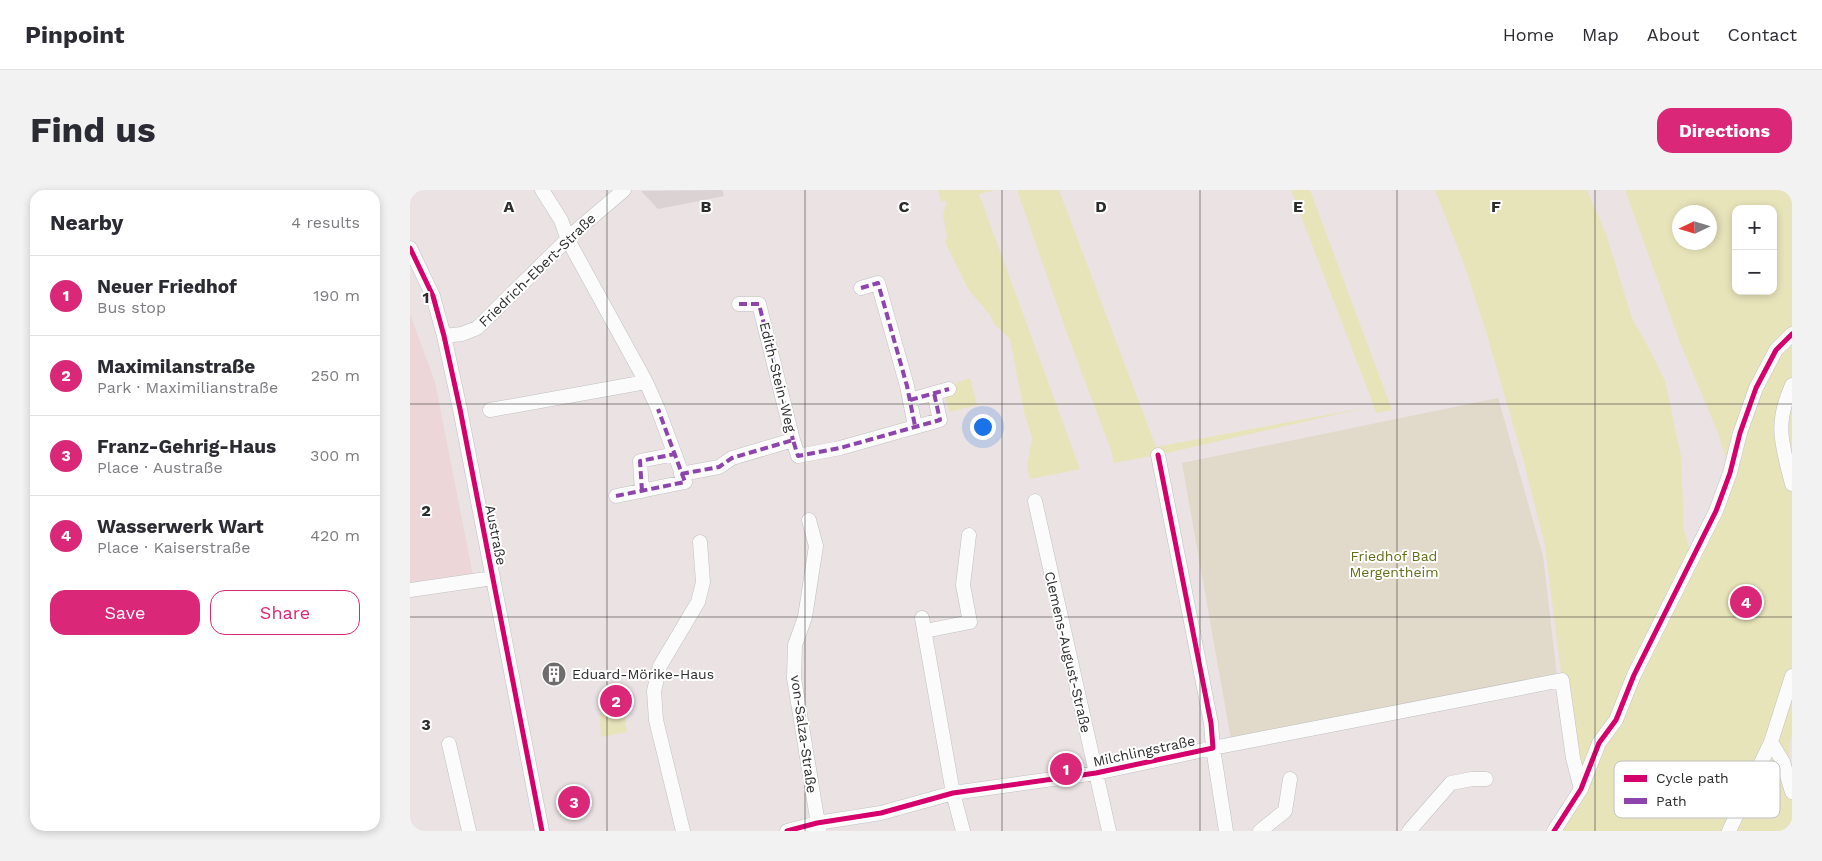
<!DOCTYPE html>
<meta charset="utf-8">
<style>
:root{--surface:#fff;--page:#f2f2f3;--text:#2b2b33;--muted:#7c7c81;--line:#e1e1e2;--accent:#db2777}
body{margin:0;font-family:"Work Sans",sans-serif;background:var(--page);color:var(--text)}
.controls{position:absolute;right:15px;top:15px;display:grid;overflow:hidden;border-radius:10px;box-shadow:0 2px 8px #0003}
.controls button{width:45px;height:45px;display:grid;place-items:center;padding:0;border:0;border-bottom:1px solid var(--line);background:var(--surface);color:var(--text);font:25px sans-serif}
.compass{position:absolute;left:1262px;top:15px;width:45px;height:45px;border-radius:50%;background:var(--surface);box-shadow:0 2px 8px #0003;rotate:266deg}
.you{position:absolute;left:572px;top:236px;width:18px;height:18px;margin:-12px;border:4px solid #fff;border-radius:50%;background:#1a73e8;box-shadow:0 0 0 8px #1a73e833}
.badge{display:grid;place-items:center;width:32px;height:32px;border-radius:50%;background:var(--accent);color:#fff;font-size:16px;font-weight:700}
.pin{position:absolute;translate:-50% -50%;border:2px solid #fff;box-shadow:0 1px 5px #0006}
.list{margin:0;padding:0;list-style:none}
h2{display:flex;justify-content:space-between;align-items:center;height:65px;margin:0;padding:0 20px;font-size:21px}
h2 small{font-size:16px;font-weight:400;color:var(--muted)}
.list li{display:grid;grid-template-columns:32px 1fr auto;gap:15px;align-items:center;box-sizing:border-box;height:80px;padding:0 20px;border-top:1px solid var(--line)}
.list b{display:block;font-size:19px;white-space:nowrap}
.list p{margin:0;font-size:16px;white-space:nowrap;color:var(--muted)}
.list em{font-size:16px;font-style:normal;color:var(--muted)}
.actions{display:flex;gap:10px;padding:15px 20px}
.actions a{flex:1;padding:11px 0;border:1px solid var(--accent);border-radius:15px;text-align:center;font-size:18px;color:var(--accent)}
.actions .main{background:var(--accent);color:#fff}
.map{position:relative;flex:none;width:1382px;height:641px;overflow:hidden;border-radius:15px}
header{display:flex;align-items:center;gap:30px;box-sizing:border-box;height:70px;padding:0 25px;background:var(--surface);border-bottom:1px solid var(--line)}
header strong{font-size:24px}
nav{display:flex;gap:28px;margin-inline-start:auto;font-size:18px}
.intro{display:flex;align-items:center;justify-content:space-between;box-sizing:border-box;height:120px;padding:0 30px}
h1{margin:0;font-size:35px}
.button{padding:12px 22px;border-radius:15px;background:var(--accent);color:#fff;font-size:18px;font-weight:700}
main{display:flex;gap:30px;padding:0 30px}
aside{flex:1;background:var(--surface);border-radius:15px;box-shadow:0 2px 8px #0003}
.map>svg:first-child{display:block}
.education{fill:#edd6d7}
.green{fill:#e8e4ba;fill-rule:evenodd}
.cemetery{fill:#e1d9c9}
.plaza{fill:#dad2d3}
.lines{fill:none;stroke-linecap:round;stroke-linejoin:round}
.minor-casing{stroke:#c0c0c0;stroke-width:15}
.minor{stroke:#fcfbfb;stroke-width:14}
.quiet{stroke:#8e44ad;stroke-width:4;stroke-dasharray:8 4;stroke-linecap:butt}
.cycleway-casing{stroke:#fff;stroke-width:8}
.cycleway{stroke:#d6006c;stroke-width:5}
.grid{fill:none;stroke:#2c2c2c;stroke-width:1;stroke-opacity:0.55}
.labels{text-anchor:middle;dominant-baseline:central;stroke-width:4;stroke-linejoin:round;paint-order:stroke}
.street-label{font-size:14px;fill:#2c2c2c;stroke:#fff}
.park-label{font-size:14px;fill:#656e17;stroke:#fff}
.poi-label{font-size:14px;fill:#2c2c2c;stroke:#fff;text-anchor:start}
.key{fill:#fff;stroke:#c0c0c0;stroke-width:1}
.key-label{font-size:14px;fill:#2c2c2c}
.grid-label{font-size:16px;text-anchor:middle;font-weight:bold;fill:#2c2c2c;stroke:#fff;stroke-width:4;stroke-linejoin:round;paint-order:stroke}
</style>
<header>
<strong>Pinpoint</strong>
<nav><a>Home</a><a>Map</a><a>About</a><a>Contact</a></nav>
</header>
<div class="intro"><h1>Find us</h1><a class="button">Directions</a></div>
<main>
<aside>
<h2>Nearby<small>4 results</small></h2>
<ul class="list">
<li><span class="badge">1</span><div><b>Neuer Friedhof</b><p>Bus stop</p></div><em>190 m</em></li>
<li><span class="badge">2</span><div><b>Maximilanstraße</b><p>Park · Maximilianstraße</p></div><em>250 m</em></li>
<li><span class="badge">3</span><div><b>Franz-Gehrig-Haus</b><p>Place · Austraße</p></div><em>300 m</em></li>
<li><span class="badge">4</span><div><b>Wasserwerk Wart</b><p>Place · Kaiserstraße</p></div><em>420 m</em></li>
</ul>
<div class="actions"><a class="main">Save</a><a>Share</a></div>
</aside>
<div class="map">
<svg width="1382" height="641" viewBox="0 0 1382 641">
<rect width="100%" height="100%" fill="#eae2e3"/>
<path class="education" d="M0,124l25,68 39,199 -64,9z"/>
<path class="green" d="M528,0h58l-17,4 101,275 -50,10 -3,-13 5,-28 -8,-26 -14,-73 -16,-15 -4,-9 -22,-26 -23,-47 2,-5 -4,-22 4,-14 -6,1z
M607,0h42l97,257 218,-41 -83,-216h19l82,220 -15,3 -4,-7 -215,49 -44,8 -3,-13 -42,-111z
M1025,0h152l19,44 26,84 20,36 13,27 16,75 3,75 6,20 21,-43 16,-46 -9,-29 -37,-88 -56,-155h167v543c-3,10 -4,25 0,35v63h-238l27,-42 -19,-109 -17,-134 -22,-87 -38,-131 -20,-61zM1326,19h37v82h-37zM1270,22h30v30h-30z
M560,188l7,27 -28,7 -5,-22 5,-1 9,-7z
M210,497l7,45 -26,5 -1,-21z"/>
<path class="cemetery" d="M1088,208l45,158 14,121 -326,62 -49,-276z"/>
<path class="plaza" d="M312,0l2,6 -66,13 -17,-18z"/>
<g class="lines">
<defs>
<path id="minor" d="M132,0l19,30 7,20 78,142 12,27 27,73 -69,14
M0,58l23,48 11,40 16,73 82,422
M451,98l17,-5 29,103 8,40
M329,114h20l34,136
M34,146l18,-2 15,-6 100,-98 47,-40
M1382,195c-18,40 -10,59 0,99
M500,210l39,-11
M80,220l156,-28
M271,284l38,-7 13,-9 61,-18 5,16 42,-8 100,-28 -6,-27
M232,301l-2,-30 35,-7
M625,311l74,330
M399,330l7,26 -11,71 -10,28 -1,33 25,152
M0,400l83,-12
M512,428l31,175 10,38
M515,441l45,-9 -7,-37 6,-50
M1361,552l12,20 9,30
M39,554l20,87
M273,641l-27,-111 -2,-29 6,-25 38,-64 5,-20 -3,-40
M377,641l30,-8 64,-10 72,-20 143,-20 117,-25 -2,-25 -53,-268
M816,641l-13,-83 349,-68 11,78 8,31
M850,641l25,-20 5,-32
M999,641l42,-48 21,-4h14
M1144,641l27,-42 18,-46 17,-23 18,-45 82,-164 14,-38 10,-40 16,-45 20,-38 16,-16
M1319,641l42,-89 21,-66"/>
</defs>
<use href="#minor" class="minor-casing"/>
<use href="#minor" class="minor"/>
<path class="quiet" d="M451,98l17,-5 29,103 8,40
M329,114h20l34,136
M500,210l39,-11
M271,284l38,-7 13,-9 61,-18 5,16 42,-8 100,-28 -6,-27
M232,301l-2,-30 35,-7
M206,306l69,-14 -27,-73"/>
<defs>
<path id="cycleway" d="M0,58l23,48 11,40 16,73 82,422
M377,641l30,-8 64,-10 72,-20 143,-20 117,-25 -2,-25 -53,-268
M1144,641l27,-42 18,-46 17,-23 18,-45 82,-164 14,-38 10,-40 16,-45 20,-38 16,-16"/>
</defs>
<use href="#cycleway" class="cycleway-casing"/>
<use href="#cycleway" class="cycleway"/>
</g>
<path class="grid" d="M197,0v641M395,0v641M592,0v641M790,0v641M987,0v641M1185,0v641M0,214h1382M0,427h1382"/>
<defs>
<symbol id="building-disc" viewBox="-11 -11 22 22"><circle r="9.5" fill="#6e6c6c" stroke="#fff"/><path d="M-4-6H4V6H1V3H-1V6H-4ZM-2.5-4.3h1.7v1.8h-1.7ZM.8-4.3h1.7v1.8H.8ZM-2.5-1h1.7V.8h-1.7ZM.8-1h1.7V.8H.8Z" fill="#fff"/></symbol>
</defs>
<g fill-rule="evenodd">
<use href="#building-disc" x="130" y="470" width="28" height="28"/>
</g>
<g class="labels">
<g class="street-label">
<text transform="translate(127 80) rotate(-44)">Friedrich-Ebert-Straße</text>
<text transform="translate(368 187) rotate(76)">Edith-Stein-Weg</text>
<text transform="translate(86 345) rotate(79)">Austraße</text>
<text transform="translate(658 462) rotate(77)">Clemens-August-Straße</text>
<text transform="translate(394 544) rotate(82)">von-Salza-Straße</text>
<text transform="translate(734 561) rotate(-12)">Milchlingstraße</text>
</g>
<g class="park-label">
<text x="984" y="366">Friedhof Bad<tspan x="984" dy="16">Mergentheim</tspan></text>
</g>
<g class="poi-label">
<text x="162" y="484">Eduard-Mörike-Haus</text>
</g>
</g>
<rect x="1204" y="571" width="166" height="57" rx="8" class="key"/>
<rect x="1214" y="585" width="23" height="7" fill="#d6006c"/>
<rect x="1214" y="608" width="23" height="6" fill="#8e44ad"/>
<g class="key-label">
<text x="1246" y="593">Cycle path</text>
<text x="1246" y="616">Path</text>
</g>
<g class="grid-label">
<text x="99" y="22">A</text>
<text x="296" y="22">B</text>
<text x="494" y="22">C</text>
<text x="691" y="22">D</text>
<text x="888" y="22">E</text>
<text x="1086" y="22">F</text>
<text x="16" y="113">1</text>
<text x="16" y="326">2</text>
<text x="16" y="540">3</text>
</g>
</svg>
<div class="controls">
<button>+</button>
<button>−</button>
</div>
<svg class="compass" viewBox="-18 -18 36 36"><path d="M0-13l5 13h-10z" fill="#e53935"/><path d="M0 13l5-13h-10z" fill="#7c7c81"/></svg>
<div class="you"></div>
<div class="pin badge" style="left:656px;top:579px">1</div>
<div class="pin badge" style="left:206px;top:511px">2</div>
<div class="pin badge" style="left:164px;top:612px">3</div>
<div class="pin badge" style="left:1336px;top:412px">4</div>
</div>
</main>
